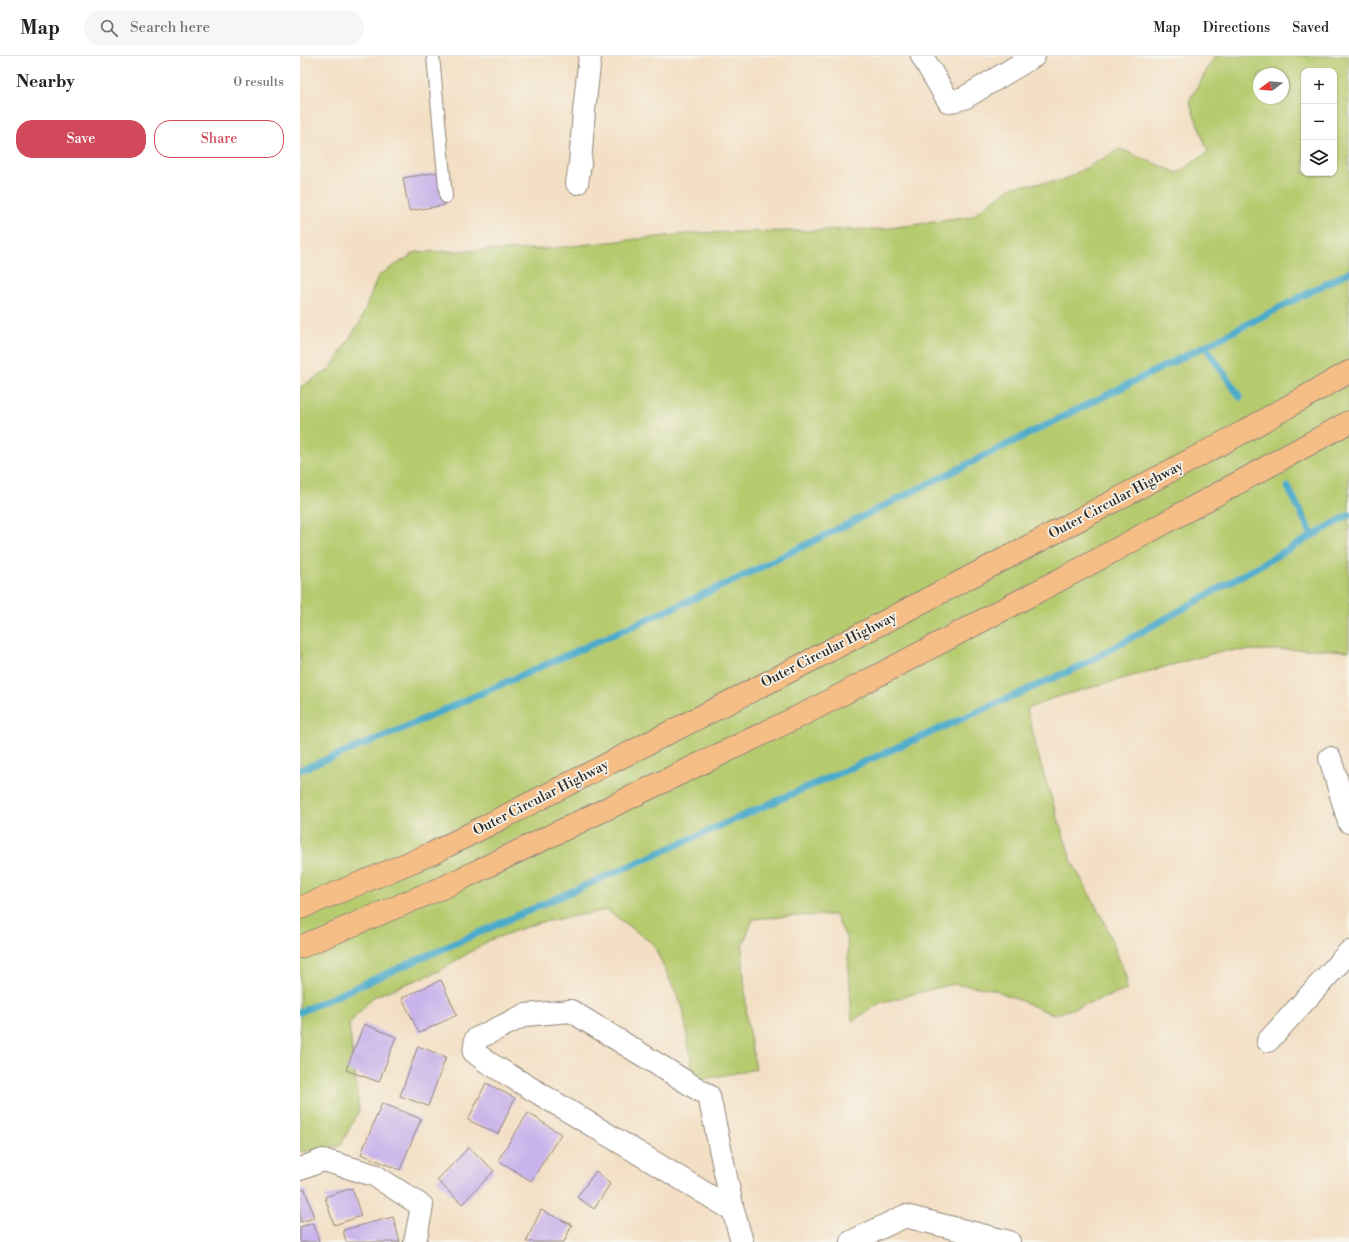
<!DOCTYPE html>
<meta charset="utf-8">
<style>
:root{--surface:#fff;--page:#f6f6f6;--text:#222;--muted:#767676;--line:#e0e0e0;--accent:#d1495b}
body{margin:0;font-family:"Libre Bodoni",serif;background:var(--page);color:var(--text)}
.controls{position:absolute;right:12px;top:12px;display:grid;overflow:hidden;border-radius:8px;box-shadow:0 1px 3px #0004}
.controls button{width:36px;height:36px;display:grid;place-items:center;padding:0;border:0;border-bottom:1px solid var(--line);background:var(--surface);color:var(--text);font:20px sans-serif}
.compass{position:absolute;left:953px;top:12px;width:36px;height:36px;border-radius:50%;background:var(--surface);box-shadow:0 1px 3px #0004;rotate:254deg}
.list{margin:0;padding:0;list-style:none}
h2{display:flex;justify-content:space-between;align-items:center;height:52px;margin:0;padding:0 16px;font-size:17px}
h2 small{font-size:13px;font-weight:400;color:var(--muted)}
.actions{display:flex;gap:8px;padding:12px 16px}
.actions a{flex:1;padding:9px 0;border:1px solid var(--accent);border-radius:16px;text-align:center;font-size:14px;color:var(--accent)}
.actions .main{background:var(--accent);color:#fff}
.icon{flex:none;width:22px;height:22px;fill:none;stroke:currentColor;stroke-width:2;stroke-linecap:round;stroke-linejoin:round}
.map{position:relative;flex:none;width:1049px;height:1186px;overflow:hidden}
header{display:flex;align-items:center;gap:24px;box-sizing:border-box;height:56px;padding:0 20px;background:var(--surface);border-bottom:1px solid var(--line)}
header strong{font-size:19px}
nav{display:flex;gap:22px;margin-inline-start:auto;font-size:14px}
.search{width:280px;height:36px;background:var(--page);display:flex;align-items:center;gap:10px;box-sizing:border-box;padding:0 14px;border-radius:22px;color:var(--muted);font-size:15px}
main{display:flex}
aside{flex:1;background:var(--surface)}
.map>svg:first-child{display:block}
.green{fill:#b6ca6e;stroke:#707a4c;fill-rule:evenodd}
.lines{fill:none;stroke-linecap:round;stroke-linejoin:round}
.stream{stroke:#4cabcb;stroke-width:7}
.building{fill:#c9b3eb}
.service-casing{stroke:#8f8578;stroke-width:14}
.minor-casing{stroke:#8f8578;stroke-width:24}
.motorway-casing{stroke:#8f8578;stroke-width:24}
.service{stroke:#fff;stroke-width:12}
.minor{stroke:#fff;stroke-width:22}
.motorway{stroke:#f6be87;stroke-width:22}
.labels{text-anchor:middle;dominant-baseline:central;stroke-width:3.5;stroke-linejoin:round;paint-order:stroke}
.street-label{font-size:14px;fill:#2b2b2b;stroke:#f7f3e8}
</style>
<header>
<strong>Map</strong>
<div class="search"><svg class="icon" aria-label="search" viewBox="0 0 24 24"><circle cx="10" cy="10" r="6"/><path d="M15 15l6 6"/></svg>Search here</div>
<nav><a>Map</a><a>Directions</a><a>Saved</a></nav>
</header>
<main>
<aside>
<h2>Nearby<small>0 results</small></h2>
<ul class="list">
</ul>
<div class="actions"><a class="main">Save</a><a>Share</a></div>
</aside>
<div class="map">
<svg width="1049" height="1186" viewBox="0 0 1049 1186">
<rect width="100%" height="100%" fill="#f7f3e8"/>
<filter id="ink" filterUnits="userSpaceOnUse"><feTurbulence type="fractalNoise" baseFrequency=".025" numOctaves="2"/><feDisplacementMap in="SourceGraphic" scale="8" xChannelSelector="R" yChannelSelector="G"/><feConvolveMatrix kernelMatrix="1 2 1 2 8 2 1 2 1" color-interpolation-filters="sRGB"/></filter>
<filter id="wash" filterUnits="userSpaceOnUse"><feTurbulence type="fractalNoise" baseFrequency=".012" numOctaves="4" result="noise"/><feDisplacementMap in="SourceGraphic" scale="16" xChannelSelector="R" yChannelSelector="G"/><feGaussianBlur stdDeviation="0.9" result="paint"/><feColorMatrix in="noise" values="0 0 0 0 0 0 0 0 0 0 0 0 0 0 0 0 0 1.4 0 .05"/><feComposite in="paint" operator="in"/></filter>
<g filter="url(#wash)">
<rect width="100%" height="100%" fill="#f3dfc4"/>
<path class="green" d="M915,0h134v595l-33,-2 -94,2 -169,47 -26,11 13,53 32,100 31,57 23,57 1,14 -73,25 -61,-26 -41,-5 -72,19 -28,18 -5,-82 -12,-24 -43,1 -39,3 -11,28 5,74 9,48 -62,12 -11,-73 -30,-64 -46,-34 -69,13 -48,17 -53,32 -64,25 -24,27 10,87 -19,35 -40,6v-765l29,-17 31,-48 18,-46 38,-24 128,-3 150,-16 188,-4 89,-12 42,-31 49,-5 58,-32 58,24 30,-21 -19,-51zM1004,15h30v102h-30zM959,18h24v24h-24z"/>
<g class="lines">
<path class="stream" d="M905,290l35,51
M988,431l24,48
M0,714l97,-39 336,-150 472,-235 144,-74
M0,956l783,-347 266,-150"/>
</g>
<g id="blocks">
<path class="building" d="M139,116l6,33 -36,6 -6,-33z
M141,924l16,35 -38,18 -17,-35z
M64,968l32,13 -17,45 -33,-12z
M118,990l28,11 -18,49 -28,-10z
M186,1027l29,15 -17,36 -30,-14z
M82,1047l39,16 -21,51 -39,-16z
M228,1057l33,21 -30,47 -33,-21z
M169,1091l25,24 -32,33 -25,-24z
M296,1115l14,13 -16,25 -17,-12z
M52,1132l9,28 -27,9 -9,-28z
M5,1133l9,29 -14,4v-32z
M241,1154l31,15 -8,17h-38z
M93,1161l7,25h-54l-3,-12z
M14,1167l5,19h-19v-15z"/>
</g>
</g>
<g filter="url(#ink)">
<use href="#blocks" fill-opacity="0" stroke="#8f8578" stroke-width="1"/>
<g class="lines">
<defs>
<path id="service" d="M133,0l13,141"/>
<path id="minor" d="M622,0l27,46 15,-4 70,-42
M277,127l3,-19 4,-53 6,-55
M1030,702l19,64
M968,985l81,-89
M0,1113l23,-9 51,15 48,31 -7,36
M433,1154l-246,-148 -13,-10 2,-13 49,-24 46,-4 138,85 24,114 9,32
M551,1186l54,-26 104,26"/>
<path id="motorway" d="M0,852l133,-55 367,-187 250,-131 197,-105 102,-58
M0,891l144,-60 368,-177 274,-144 263,-144"/>
</defs>
<use href="#service" class="service-casing"/>
<use href="#minor" class="minor-casing"/>
<use href="#motorway" class="motorway-casing"/>
<use href="#service" class="service"/>
<use href="#minor" class="minor"/>
<use href="#motorway" class="motorway"/>
</g>
</g>
<g class="labels">
<g class="street-label">
<text transform="translate(816 444) rotate(-28)">Outer Circular Highway</text>
<text transform="translate(529 594) rotate(-27)">Outer Circular Highway</text>
<text transform="translate(241 742) rotate(-27)">Outer Circular Highway</text>
</g>
</g>
</svg>
<div class="controls">
<button>+</button>
<button>−</button>
<button><svg class="icon" aria-label="layers" viewBox="0 0 24 24"><path d="M12 4l9 5-9 5-9-5zM3 14l9 5 9-5"/></svg></button>
</div>
<svg class="compass" viewBox="-18 -18 36 36"><path d="M0-13l5 13h-10z" fill="#e53935"/><path d="M0 13l5-13h-10z" fill="#767676"/></svg>
</div>
</main>
